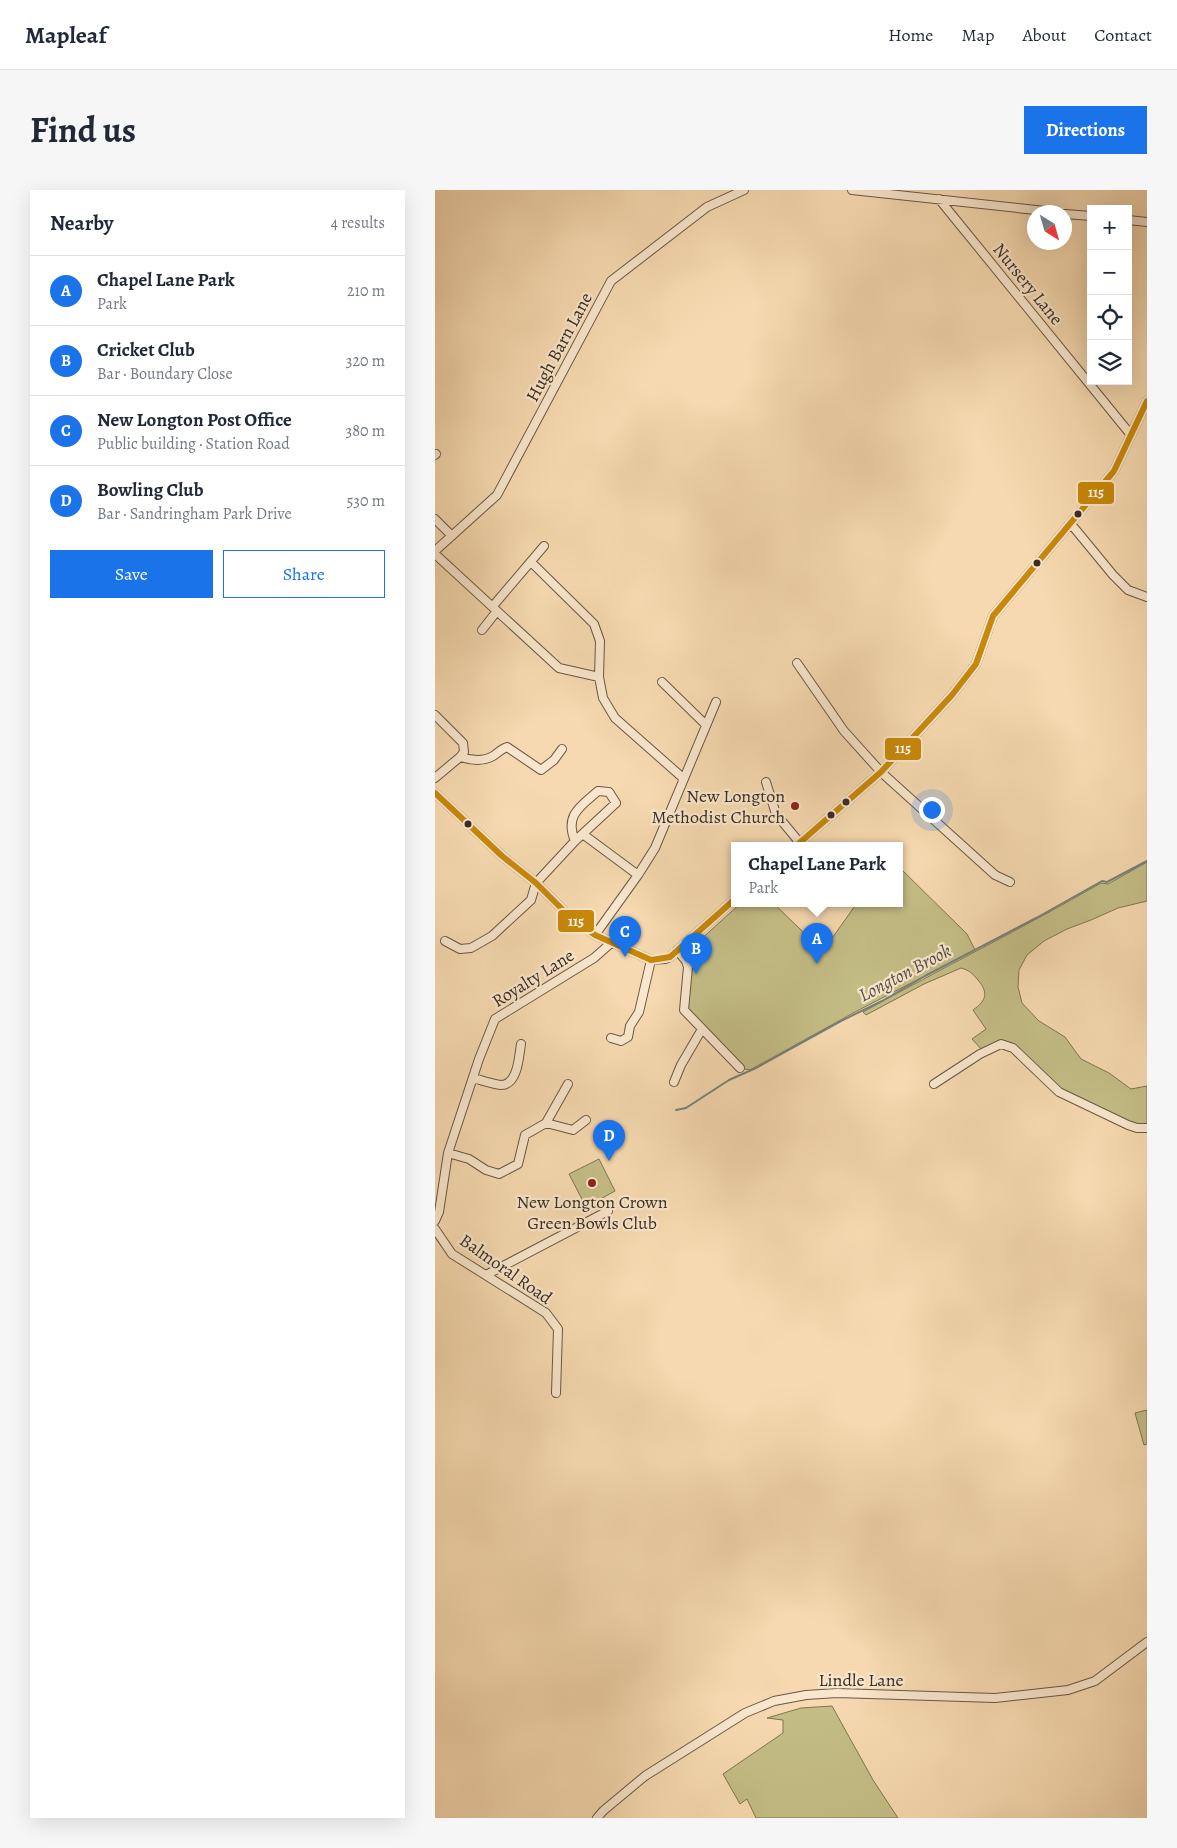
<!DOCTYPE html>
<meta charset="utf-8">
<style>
:root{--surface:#fff;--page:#f6f6f7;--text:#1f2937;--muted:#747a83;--line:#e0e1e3;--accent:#1a73e8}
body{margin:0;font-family:Alegreya,serif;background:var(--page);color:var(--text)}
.controls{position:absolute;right:15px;top:15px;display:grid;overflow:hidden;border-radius:0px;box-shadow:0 5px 20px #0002}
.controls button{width:45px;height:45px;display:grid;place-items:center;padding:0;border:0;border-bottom:1px solid var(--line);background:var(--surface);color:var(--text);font:25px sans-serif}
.compass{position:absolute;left:592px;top:15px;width:45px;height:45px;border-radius:50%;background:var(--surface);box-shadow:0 5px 20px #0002;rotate:143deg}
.you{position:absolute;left:496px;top:619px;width:18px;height:18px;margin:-12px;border:4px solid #fff;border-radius:50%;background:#1a73e8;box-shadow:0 0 0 8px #1a73e833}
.badge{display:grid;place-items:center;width:32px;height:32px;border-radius:50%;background:var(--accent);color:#fff;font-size:16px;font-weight:700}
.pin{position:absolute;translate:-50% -41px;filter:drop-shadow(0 1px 2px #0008)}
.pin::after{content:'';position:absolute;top:26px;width:18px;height:15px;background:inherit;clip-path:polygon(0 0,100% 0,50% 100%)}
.popup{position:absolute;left:296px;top:652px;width:172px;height:65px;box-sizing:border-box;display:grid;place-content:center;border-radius:0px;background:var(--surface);filter:drop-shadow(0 1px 4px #0005);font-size:16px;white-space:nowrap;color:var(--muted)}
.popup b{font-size:19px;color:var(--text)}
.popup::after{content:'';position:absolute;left:50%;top:100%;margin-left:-10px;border:10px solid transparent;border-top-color:var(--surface)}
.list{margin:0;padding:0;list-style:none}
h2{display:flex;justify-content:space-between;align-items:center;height:65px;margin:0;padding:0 20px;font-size:21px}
h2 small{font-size:16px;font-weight:400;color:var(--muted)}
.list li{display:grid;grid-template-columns:32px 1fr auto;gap:15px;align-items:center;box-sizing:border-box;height:70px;padding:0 20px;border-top:1px solid var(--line)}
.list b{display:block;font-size:19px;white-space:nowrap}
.list p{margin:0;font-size:16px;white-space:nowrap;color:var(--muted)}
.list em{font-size:16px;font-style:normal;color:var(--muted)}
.actions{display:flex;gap:10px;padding:15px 20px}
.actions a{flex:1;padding:11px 0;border:1px solid var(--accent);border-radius:0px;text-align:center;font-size:18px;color:var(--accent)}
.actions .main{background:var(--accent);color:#fff}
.icon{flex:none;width:28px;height:28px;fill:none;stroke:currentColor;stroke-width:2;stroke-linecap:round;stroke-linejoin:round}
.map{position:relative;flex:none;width:712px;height:1628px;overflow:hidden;border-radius:0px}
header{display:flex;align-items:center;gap:30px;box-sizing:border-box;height:70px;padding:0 25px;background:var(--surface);border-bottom:1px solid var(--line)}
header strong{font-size:24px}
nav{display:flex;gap:28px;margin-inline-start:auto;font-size:18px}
.intro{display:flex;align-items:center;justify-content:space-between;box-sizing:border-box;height:120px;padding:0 30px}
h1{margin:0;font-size:35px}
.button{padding:12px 22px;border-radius:0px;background:var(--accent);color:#fff;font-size:18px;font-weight:700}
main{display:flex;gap:30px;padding:0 30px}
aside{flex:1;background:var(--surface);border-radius:0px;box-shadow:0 5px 20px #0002}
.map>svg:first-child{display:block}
.green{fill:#c4bd86;stroke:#7f7554}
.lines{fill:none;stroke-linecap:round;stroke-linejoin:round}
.stream{stroke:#758277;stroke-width:2}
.minor-casing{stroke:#695846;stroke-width:10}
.minor{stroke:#f9e6cc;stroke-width:8}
.bus-1-casing{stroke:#f9e6cc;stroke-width:10}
.bus-1{stroke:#c88809;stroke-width:6}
.bus-dot{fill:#3a2d23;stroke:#f9e6cc;stroke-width:2}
.poi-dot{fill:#8f2418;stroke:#f9e6cc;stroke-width:2}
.labels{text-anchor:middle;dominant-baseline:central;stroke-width:4.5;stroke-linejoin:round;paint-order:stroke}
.street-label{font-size:18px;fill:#3a2d23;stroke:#f9e6cc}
.poi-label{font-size:18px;fill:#3a2d23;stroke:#f9e6cc;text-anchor:end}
.water-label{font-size:19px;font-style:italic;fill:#535046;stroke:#f9e6cc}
.line-badge{stroke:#f9e6cc;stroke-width:2}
.badge-label{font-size:14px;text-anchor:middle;font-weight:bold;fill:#fff}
</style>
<header>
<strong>Mapleaf</strong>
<nav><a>Home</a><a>Map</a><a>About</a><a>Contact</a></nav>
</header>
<div class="intro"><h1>Find us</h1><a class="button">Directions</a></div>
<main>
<aside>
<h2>Nearby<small>4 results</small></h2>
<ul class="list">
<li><span class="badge">A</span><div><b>Chapel Lane Park</b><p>Park</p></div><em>210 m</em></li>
<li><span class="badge">B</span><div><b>Cricket Club</b><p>Bar · Boundary Close</p></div><em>320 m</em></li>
<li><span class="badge">C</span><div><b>New Longton Post Office</b><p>Public building · Station Road</p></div><em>380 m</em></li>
<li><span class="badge">D</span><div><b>Bowling Club</b><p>Bar · Sandringham Park Drive</p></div><em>530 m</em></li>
</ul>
<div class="actions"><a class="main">Save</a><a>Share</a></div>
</aside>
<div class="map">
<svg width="712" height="1628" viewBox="0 0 712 1628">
<rect width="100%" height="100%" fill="#f6d9b0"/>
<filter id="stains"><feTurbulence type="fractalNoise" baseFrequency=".004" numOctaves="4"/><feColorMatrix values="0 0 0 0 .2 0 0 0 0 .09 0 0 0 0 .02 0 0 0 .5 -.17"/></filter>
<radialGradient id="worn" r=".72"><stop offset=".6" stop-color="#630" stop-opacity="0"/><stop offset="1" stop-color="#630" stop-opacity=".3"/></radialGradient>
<path class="green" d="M712,672v39l-29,7 -27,12 -24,9 -23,12 -17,14 -8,15 -1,17 4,16 17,18 26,16 16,22 28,14 22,16 16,-3v40l-6,1 -81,-37 -48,-45 -30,5 -10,-11 14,-10 -13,-19c13,-9 16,-17 5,-30 -5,-6 -9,-10 -17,-12l-37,16 -58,31 -3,-3c79,-44 160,-84 238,-129l7,1z
M465,678l67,66 8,16 -120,62 -105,58 -10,-2 -56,-62 4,-55 53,-48h32l50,48 34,-48h42z
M164,969l16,32 -29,16 -17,-33z
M712,1220v34l-3,1 -9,-32z
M397,1516l41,74 25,38h-142l-9,-19 -7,5 -17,-30 60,-41v-13l-16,-2 34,-10z"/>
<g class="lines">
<path class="stream" d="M241,920l10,-2 43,-28 27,-12 85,-47 41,-20 43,-25 113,-59 64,-36 5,1 40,-21"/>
<defs>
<path id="minor" d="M417,0l202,22
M504,9l192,236
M630,24l26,2
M693,30l19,2
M0,265l1,-1
M0,329l17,17
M636,334l42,51 15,15 19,7
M0,361l62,-56 114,-214 96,-74 37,-17
M0,364l124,114 40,9
M96,372l63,62 6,17 -1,36 4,21 12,20 68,60
M58,416l51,-60
M47,440l15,-19
M362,473l47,68 37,41 114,103 15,7
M227,492l44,43
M0,525l28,28 1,9 -4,5
M0,588l25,-21c10,3 23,5 33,-1 5,-3 8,-7 14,-9l34,23 13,-10 8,-11
M331,592l10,32 24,29
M0,603l67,63 34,27 31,31 28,21 56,25 14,-1 5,-2 65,-58
M149,645l54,40
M362,655l84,-73 71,-77 24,-31 17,-48 121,-145 33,-70
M160,745l43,-60 17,-27 61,-146
M10,751l15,8 11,-1 21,-12 39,-36 5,-17 39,-42 41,-38 -7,-11 -11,-1c-17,15 -34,24 -23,50
M242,760l9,11 2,6 -4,43 56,58
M176,848l10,3 7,-4 2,-11 9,-14 12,-52
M38,888c8,2 19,6 28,7 17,0 18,-29 20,-41
M239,892l7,-17 21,-36
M499,894l46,-30 21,-10 12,4 46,44 69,33 9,3h10
M111,933l27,7 13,-10
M13,963l21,6 17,11 13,4 19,-10 7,-29 21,-12 22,-39
M0,1031l4,-9 9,-59 31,-94 16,-40 99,-61 17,-15
M0,1039l17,25 94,59 12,16 -2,64
M51,1085l122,-64
M162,1628l6,-7 42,-35 100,-63 29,-12 32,-6 31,-2 158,5 73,-8 27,-9 52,-39"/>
</defs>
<use href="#minor" class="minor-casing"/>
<use href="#minor" class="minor"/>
<defs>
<path id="bus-1" d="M0,603l67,63 34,27 31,31 28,21 56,25 19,-3 65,-58
M362,655l84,-73 71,-77 24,-31 17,-48 121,-145 33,-70"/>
</defs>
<use href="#bus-1" class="bus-1-casing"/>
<use href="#bus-1" class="bus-1"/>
</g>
<g class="bus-dot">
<circle cx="643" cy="324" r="4.5"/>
<circle cx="602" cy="373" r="4.5"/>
<circle cx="411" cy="612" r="4.5"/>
<circle cx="396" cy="625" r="4.5"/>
<circle cx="33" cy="634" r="4.5"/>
</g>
<g class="poi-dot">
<circle cx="360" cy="616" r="5"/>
<circle cx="157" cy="993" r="5"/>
</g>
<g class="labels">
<g class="street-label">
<text transform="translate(593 94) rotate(51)">Nursery Lane</text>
<text transform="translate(124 157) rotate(-62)">Hugh Barn Lane</text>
<text transform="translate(98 788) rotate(-32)">Royalty Lane</text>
<text transform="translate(71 1079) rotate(35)">Balmoral Road</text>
<text x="426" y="1490">Lindle Lane</text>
</g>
<g class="poi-label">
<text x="350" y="606">New Longton<tspan x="350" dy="21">Methodist Church</tspan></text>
<text x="157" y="1012" text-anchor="middle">New Longton Crown<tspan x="157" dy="21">Green Bowls Club</tspan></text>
</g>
<g class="water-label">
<text transform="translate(470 783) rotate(-28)">Longton Brook</text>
</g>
</g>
<g class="line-badge">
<rect x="642" y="291" width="38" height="24" rx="5" fill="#c88809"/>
<rect x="449" y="547" width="38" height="24" rx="5" fill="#c88809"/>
<rect x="122" y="719" width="38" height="24" rx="5" fill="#c88809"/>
</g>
<g class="badge-label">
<text x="661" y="307">115</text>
<text x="468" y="563">115</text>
<text x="141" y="736">115</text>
</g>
<rect width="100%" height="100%" filter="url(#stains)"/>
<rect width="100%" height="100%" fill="url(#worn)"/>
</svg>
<div class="controls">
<button>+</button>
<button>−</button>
<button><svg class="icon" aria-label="locate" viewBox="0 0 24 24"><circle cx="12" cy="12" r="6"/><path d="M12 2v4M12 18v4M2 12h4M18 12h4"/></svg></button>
<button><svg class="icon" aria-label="layers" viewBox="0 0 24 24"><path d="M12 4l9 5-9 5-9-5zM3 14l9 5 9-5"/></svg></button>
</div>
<svg class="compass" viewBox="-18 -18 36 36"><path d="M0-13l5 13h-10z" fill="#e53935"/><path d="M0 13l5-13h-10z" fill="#747a83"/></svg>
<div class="you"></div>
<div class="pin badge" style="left:382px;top:774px">A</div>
<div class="popup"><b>Chapel Lane Park</b>Park</div>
<div class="pin badge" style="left:261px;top:784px">B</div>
<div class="pin badge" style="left:190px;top:767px">C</div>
<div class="pin badge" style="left:174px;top:971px">D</div>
</div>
</main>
